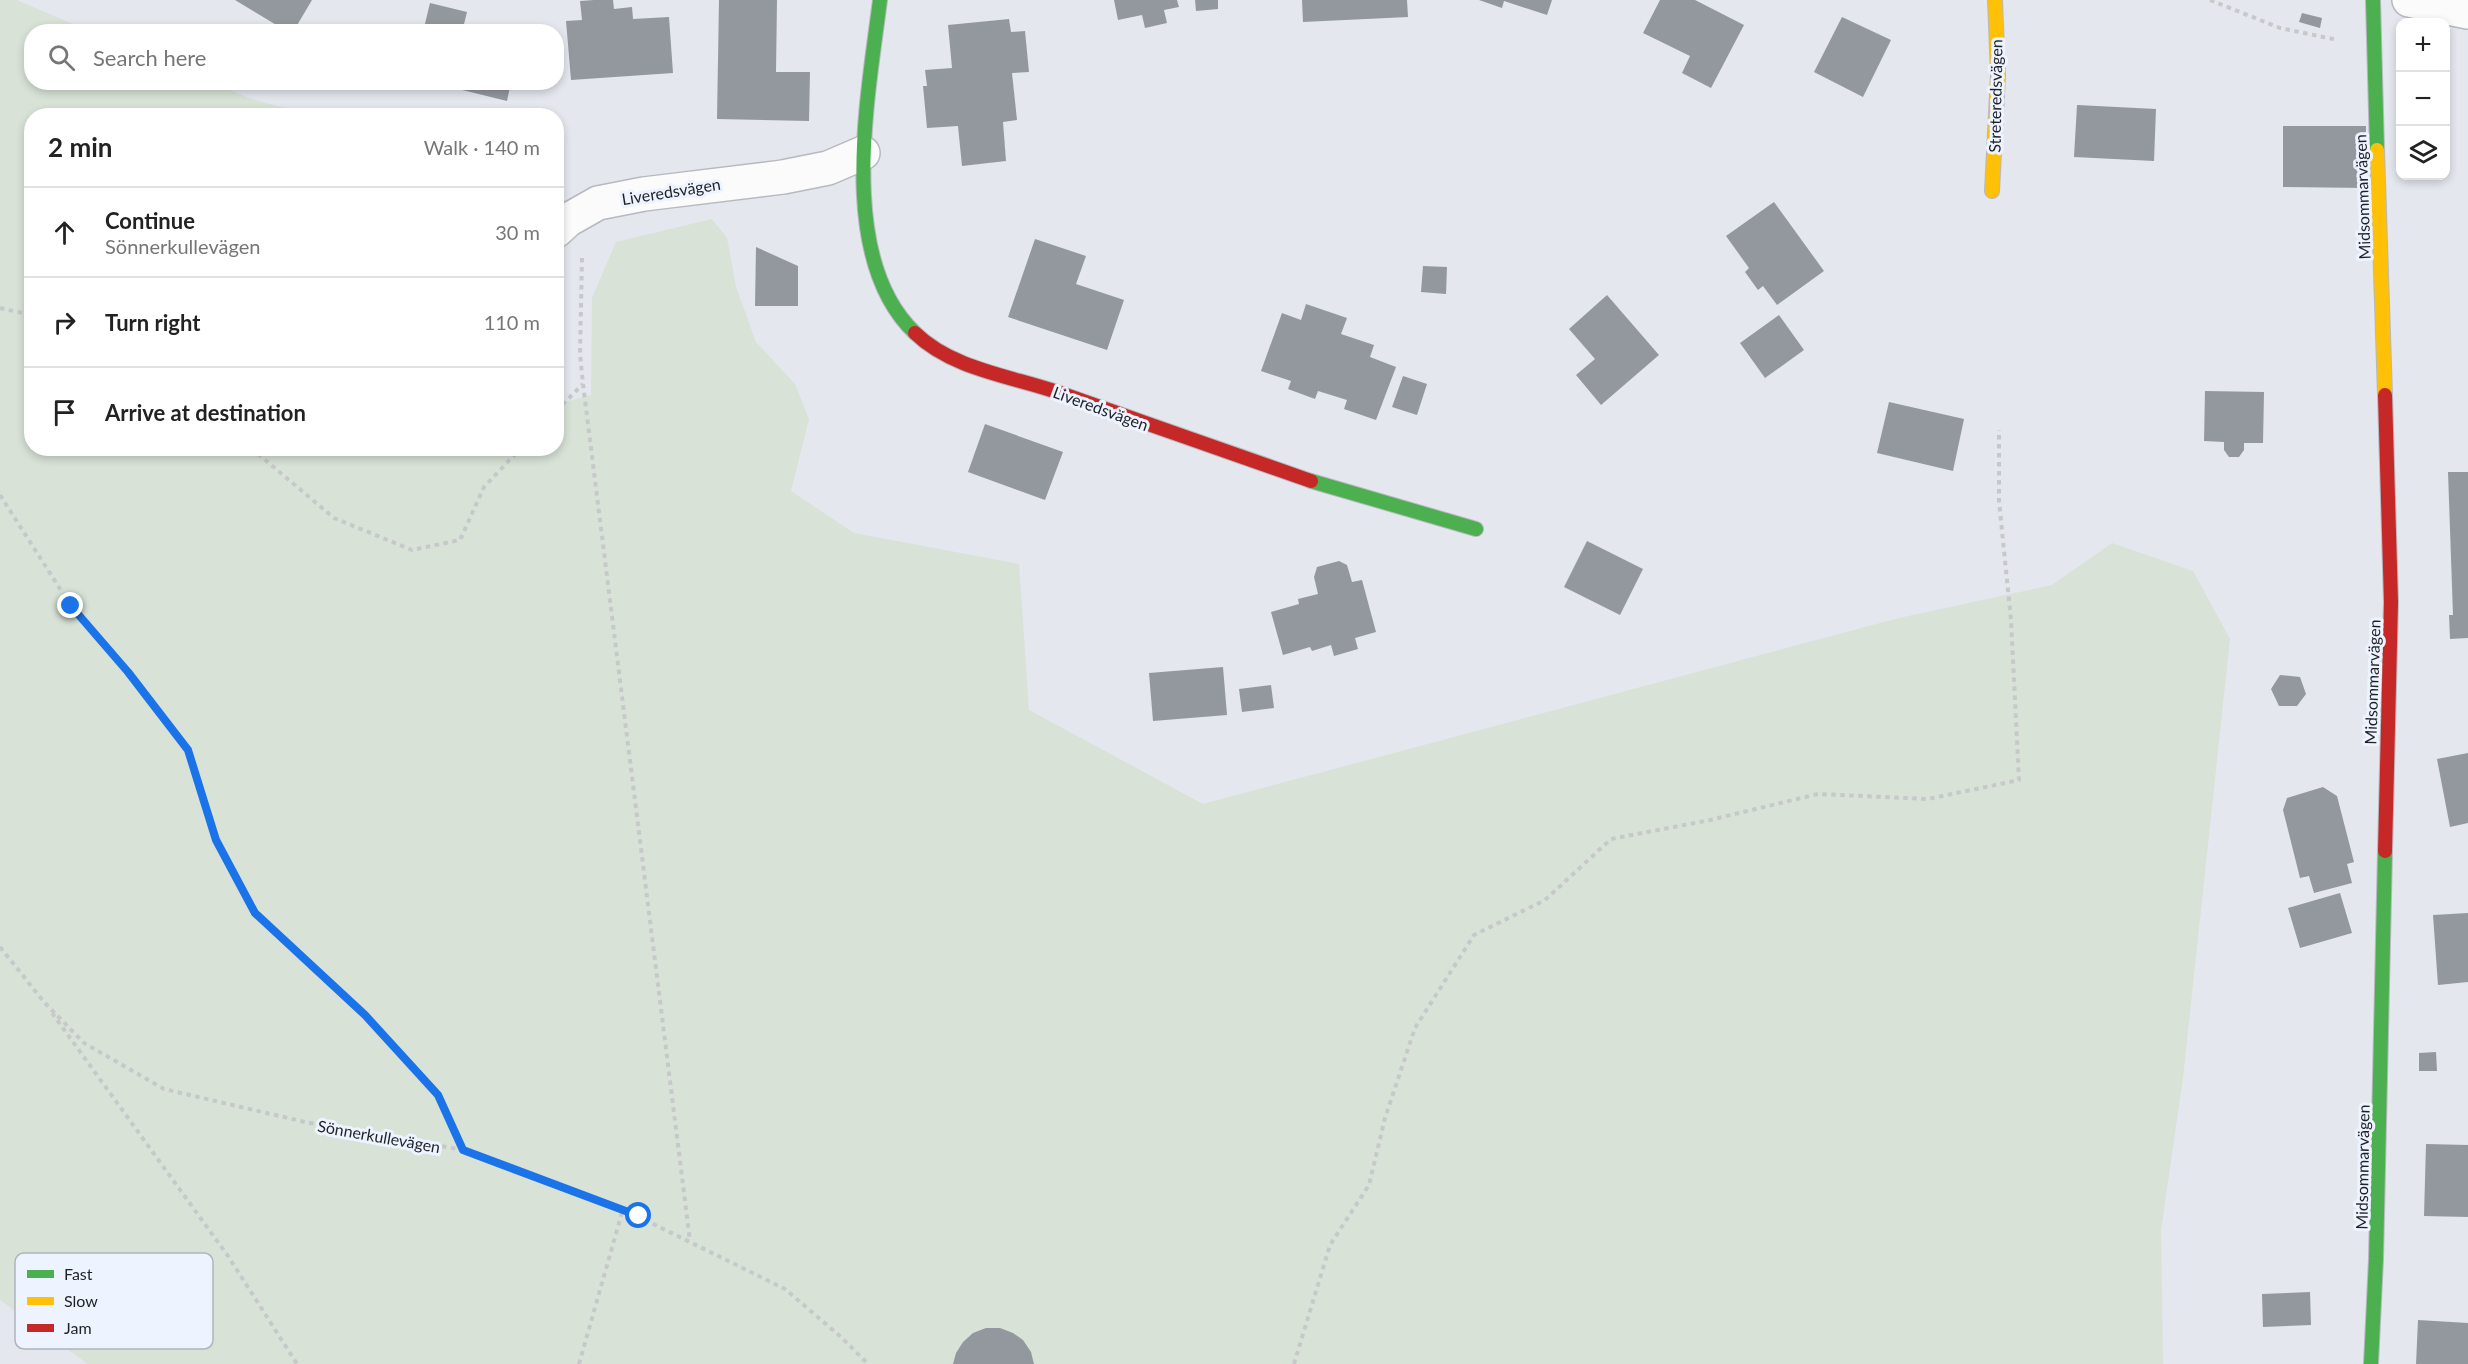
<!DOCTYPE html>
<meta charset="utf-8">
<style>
:root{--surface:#fff;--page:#f2f2f2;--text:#222;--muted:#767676;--line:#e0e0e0}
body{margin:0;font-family:Lato,sans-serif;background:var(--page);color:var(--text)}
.controls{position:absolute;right:18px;top:18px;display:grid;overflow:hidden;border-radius:12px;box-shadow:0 3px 9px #0003}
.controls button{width:54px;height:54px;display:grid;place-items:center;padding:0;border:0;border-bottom:2px solid var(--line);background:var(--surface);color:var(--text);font:30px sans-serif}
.stop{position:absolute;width:18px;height:18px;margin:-14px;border:4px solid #1a73e8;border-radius:50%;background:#fff}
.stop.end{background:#1a73e8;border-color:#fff;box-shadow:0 2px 6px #0008}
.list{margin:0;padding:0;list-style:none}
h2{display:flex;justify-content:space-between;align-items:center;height:78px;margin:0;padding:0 24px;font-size:26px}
h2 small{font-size:20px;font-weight:400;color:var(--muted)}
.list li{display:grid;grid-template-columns:39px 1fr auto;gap:18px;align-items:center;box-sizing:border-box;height:90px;padding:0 24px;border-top:2px solid var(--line)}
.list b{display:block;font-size:22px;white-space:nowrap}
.list p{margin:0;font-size:20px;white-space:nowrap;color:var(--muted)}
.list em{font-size:20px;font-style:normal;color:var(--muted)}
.icon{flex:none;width:33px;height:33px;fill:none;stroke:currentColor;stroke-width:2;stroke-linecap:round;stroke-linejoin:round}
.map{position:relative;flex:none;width:2468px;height:1364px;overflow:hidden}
.search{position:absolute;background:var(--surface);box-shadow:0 3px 9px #0003;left:24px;top:24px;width:540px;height:66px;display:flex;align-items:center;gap:15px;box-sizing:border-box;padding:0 21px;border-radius:24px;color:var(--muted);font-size:22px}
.panel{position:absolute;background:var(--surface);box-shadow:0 3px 9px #0003;left:24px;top:108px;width:540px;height:348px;border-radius:24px}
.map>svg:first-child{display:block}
.green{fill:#d8e2d7}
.building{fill:#93989f}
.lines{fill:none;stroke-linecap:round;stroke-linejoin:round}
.street-casing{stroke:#b6b9be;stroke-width:36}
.fast-casing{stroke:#b6b9be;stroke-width:16}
.slow-casing{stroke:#b6b9be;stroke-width:16}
.jam-casing{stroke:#b6b9be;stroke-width:16}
.path{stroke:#c7c8ca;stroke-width:4;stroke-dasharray:4.5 4.5;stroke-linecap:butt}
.street{stroke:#fbfbfc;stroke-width:33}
.fast{stroke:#4caf50;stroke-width:14}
.slow{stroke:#ffc107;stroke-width:14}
.jam{stroke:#c62828;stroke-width:14}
.route{stroke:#1a73e8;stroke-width:8}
.labels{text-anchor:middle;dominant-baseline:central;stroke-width:6;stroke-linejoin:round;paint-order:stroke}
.street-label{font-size:16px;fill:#1f2125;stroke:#edf3ff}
.key{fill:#edf3ff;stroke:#afb4be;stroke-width:1.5}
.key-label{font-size:16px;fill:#1f2125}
</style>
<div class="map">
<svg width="2468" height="1364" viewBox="0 0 2468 1364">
<rect width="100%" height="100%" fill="#e4e7ed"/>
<path class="green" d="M0,0h17l72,31 -57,1v50l181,1 36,15 61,17 -278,1v332h524l1,-44 34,-9 1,-97 24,-56 96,-23 15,19 9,49 20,55 39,42 14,35 -18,72 63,42 165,31 10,146 174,94 696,-186 153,-33 60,-42 81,28 37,68 -47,439 -22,152 2,134h-2075l-88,-64z"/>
<path class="building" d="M235,0h77l-19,32h-5z
M594,0h19l1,9 18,-2 1,12 36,-2 4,56 -102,7 -5,-59 16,-1 -2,-19z
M719,0h58l-1,72h34l-1,49 -92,-2z
M1114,0h63l2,7 -15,3 3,13 -22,5 -3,-13 -24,5z
M1195,0h23v9l-22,2z
M1302,0h105l1,17 -105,5z
M1479,0h73l-5,15 -43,-14 -2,7z
M1660,0h35l49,25 -33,63 -29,-15 8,-17 -47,-23z
M430,3l37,9 -5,20h-39z
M2302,13l20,5 -2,10 -21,-6z
M1842,17l49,23 -28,57 -49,-25z
M1009,19l2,13 14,-1 4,41 -17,1 5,47 -14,2 3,39 -44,5 -4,-40 -31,2 -4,-42h4l-2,-16 27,-2 -4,-43z
M430,82h81l-4,19z
M2077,105l79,4 -2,52 -80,-4z
M2283,126h83l-1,62 -82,-1z
M1774,202l50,69 -47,34 -14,-19 -5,4 -13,-18 4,-4 -23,-32z
M1035,239l51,17 -10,28 48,16 -17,50 -99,-33z
M756,247l42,19v40h-43z
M1423,266l24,1 -1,27 -25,-2z
M1607,295l52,60 -58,50 -25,-30 19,-16 -26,-30z
M1306,304l41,14 -6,16 33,11 -4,12 26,10 -20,53 -32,-11 3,-9 -29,-9 -3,8 -27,-10 3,-8 -30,-10 21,-58 19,7z
M1779,315l25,35 -39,28 -25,-35z
M1403,376l24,8 -10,31 -25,-8z
M2205,391l59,1 -1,51h-19v7l-5,7h-10l-5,-7v-8l-20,-1z
M1889,402l75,17 -11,52 -76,-18z
M985,424l78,28 -18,48 -77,-28z
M2448,472h20v166l-18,1 -1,-24h4z
M1587,541l56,28 -23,46 -56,-28z
M1339,561l8,4 5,17 10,-2 14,52 -21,6 3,11 -24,7 -3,-11 -19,6 -2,-4 -27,8 -12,-43 28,-8 -1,-5 20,-5 -4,-17 3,-10z
M1223,667l4,48 -74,6 -4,-48z
M2280,675l20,2 6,17 -9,12h-18l-8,-17z
M1271,685l3,23 -32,4 -3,-23z
M2468,753v70l-18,4 -13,-68z
M2323,787l14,9 17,66 -7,2 5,19 -38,10 -5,-17 -9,2 -17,-68 4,-12z
M2340,893l12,40 -52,15 -12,-40z
M2468,913v69l-30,3 -5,-70z
M2436,1052l1,19h-18v-18z
M2426,1144l42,1v72l-44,-1z
M2310,1292l1,33 -48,2 -1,-33z
M2418,1320l50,3v41h-52z
M986,1328h14l13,5 10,7 8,12 3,12h-81l3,-11 7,-11 10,-9z"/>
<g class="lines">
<defs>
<path id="street" d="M2409,0l59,12
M556,231l12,-11 30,-17 46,-9 139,-17 45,-9 35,-15"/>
<path id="fast" d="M880,0c-12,97 -44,258 35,333
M2373,0l4,150
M1311,481l165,48
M2371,1364l5,-105 9,-408"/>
<path id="slow" d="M2377,150l8,245
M1992,191l6,-116 -3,-75"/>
<path id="jam" d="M915,333c37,36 95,43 142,59 85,29 169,60 254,89
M2385,395l6,207 -6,249"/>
</defs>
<use href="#street" class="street-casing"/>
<use href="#fast" class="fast-casing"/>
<use href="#slow" class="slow-casing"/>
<use href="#jam" class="jam-casing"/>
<path class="path" d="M2210,0l70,28 58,12
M582,258l-2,96 3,30 107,857
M0,308l32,7
M556,411l27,-27
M251,448l83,70 78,32 48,-10 24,-53 37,-39
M0,495l71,111 57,66 60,78 28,90 39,73 110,102 73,80 25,55
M0,947l44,55 40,41 80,46 141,33 158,28 160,59 162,80 56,48 27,27
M52,1013l176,243 69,108
M579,1364l44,-155
M1294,1364l36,-119 39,-60 16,-67 30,-90 59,-93 71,-35 66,-61 99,-19 108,-26 110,5 91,-19 -8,-160 -12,-119v-71"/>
<use href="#street" class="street"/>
<use href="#fast" class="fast"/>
<use href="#slow" class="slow"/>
<use href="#jam" class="jam"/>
</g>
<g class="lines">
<path class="route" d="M71,606l57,66 60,78 28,90 39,73 110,102 73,80 25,55 176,66"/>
</g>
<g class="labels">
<g class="street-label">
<text transform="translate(1995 96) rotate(-89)">Streteredsvägen</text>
<text transform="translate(671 191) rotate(-9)">Liveredsvägen</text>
<text transform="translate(2362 197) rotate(-92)">Midsommarvägen</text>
<text transform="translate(1101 408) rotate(20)">Liveredsvägen</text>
<text transform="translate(2372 682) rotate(-88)">Midsommarvägen</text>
<text transform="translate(379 1136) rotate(10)">Sönnerkullevägen</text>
<text transform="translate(2362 1167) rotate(-89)">Midsommarvägen</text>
</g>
</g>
<rect x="15" y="1253" width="198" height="96" rx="9" class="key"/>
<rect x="27" y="1270" width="27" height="8" fill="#4caf50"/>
<rect x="27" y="1297" width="27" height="8" fill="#ffc107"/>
<rect x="27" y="1324" width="27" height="8" fill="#c62828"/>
<g class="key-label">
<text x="64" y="1280">Fast</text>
<text x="64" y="1307">Slow</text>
<text x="64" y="1334">Jam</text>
</g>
</svg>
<div class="controls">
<button>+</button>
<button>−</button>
<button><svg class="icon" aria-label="layers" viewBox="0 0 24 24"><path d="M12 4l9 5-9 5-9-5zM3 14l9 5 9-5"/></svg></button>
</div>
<div class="stop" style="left:639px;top:1216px"></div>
<div class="stop end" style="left:71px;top:606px"></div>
<div class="search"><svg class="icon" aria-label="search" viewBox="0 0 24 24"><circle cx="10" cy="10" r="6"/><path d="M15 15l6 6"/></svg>Search here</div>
<section class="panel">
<h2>2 min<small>Walk · 140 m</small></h2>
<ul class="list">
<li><svg class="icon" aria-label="ahead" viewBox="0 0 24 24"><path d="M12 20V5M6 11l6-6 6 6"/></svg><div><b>Continue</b><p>Sönnerkullevägen</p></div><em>30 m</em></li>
<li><svg class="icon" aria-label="right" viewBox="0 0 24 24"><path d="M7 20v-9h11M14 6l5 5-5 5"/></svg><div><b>Turn right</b></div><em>110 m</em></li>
<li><svg class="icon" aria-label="arrive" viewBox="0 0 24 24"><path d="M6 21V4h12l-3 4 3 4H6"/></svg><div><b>Arrive at destination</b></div></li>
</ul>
</section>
</div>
